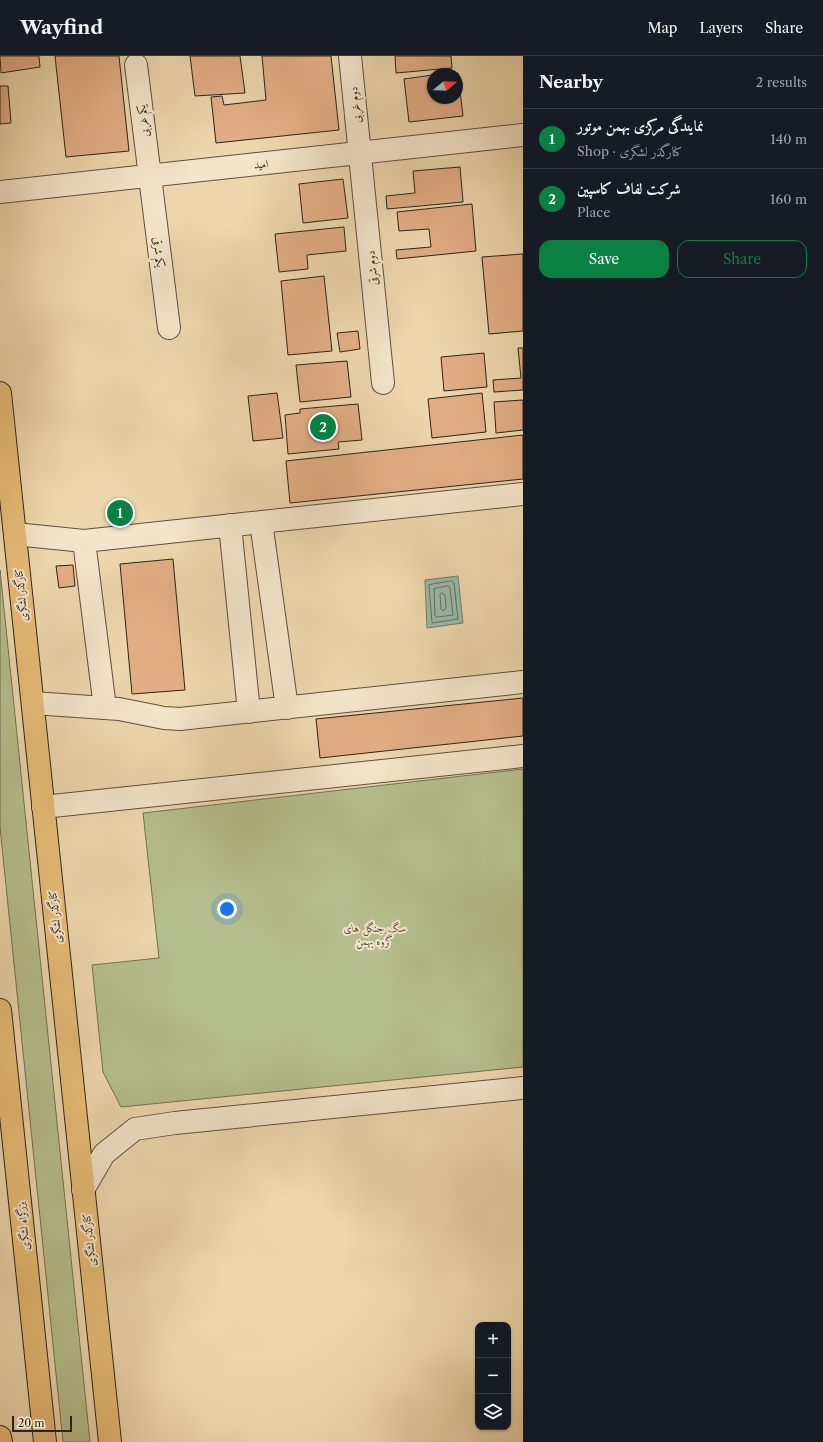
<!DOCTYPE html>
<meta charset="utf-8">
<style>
:root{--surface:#171b24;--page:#242831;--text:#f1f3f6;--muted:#9ea1a6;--line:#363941;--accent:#0b8043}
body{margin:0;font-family:"Libre Caslon Text",Amiri,serif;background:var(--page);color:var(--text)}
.controls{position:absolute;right:12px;bottom:12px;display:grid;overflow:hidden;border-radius:8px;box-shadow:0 1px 3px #0004}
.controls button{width:36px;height:36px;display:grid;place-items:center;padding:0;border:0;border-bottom:1px solid var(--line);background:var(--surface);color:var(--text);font:20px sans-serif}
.compass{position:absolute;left:427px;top:12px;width:36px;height:36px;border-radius:50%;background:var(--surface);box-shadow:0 1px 3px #0004;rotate:71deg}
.scale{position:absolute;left:12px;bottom:10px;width:60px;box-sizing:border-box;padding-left:4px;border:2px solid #2d241c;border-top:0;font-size:11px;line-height:14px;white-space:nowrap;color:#2d241c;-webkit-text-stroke:3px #f4e5ca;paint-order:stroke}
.you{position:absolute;left:227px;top:853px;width:14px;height:14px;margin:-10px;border:3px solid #fff;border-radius:50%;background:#1a73e8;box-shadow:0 0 0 6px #1a73e833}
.badge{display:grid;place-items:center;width:26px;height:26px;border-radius:50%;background:var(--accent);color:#fff;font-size:13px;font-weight:700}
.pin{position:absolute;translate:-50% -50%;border:2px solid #fff;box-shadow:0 1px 4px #0006}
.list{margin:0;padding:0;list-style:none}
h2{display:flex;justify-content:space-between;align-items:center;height:52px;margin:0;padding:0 16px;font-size:17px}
h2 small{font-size:13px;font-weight:400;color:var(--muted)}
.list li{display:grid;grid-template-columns:26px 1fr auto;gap:12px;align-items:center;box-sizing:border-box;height:60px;padding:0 16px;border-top:1px solid var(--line)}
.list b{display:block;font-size:15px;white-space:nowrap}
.list p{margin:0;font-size:13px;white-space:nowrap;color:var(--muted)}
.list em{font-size:13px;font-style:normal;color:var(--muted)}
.actions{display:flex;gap:8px;padding:12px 16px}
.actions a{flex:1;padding:9px 0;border:1px solid var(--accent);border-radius:12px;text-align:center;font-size:14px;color:var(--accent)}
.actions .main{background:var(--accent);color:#fff}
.icon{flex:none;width:22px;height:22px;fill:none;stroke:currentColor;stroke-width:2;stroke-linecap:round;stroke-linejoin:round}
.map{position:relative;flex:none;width:523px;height:1386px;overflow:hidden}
header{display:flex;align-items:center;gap:24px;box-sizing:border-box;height:56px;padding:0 20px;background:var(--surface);border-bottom:1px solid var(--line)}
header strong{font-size:19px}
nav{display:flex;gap:22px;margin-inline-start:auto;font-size:14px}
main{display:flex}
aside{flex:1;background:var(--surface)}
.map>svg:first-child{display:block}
.green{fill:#b5bf8d;stroke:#717254}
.water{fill:#9abaa7;stroke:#6e7e6f}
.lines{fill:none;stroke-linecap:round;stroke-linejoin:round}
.shore{stroke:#646f62;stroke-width:1}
.building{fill:#e2ae86;stroke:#2d241c}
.minor-casing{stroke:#5d5140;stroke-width:24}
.major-casing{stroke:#2d241c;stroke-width:24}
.highway-casing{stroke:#2d241c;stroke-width:24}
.minor{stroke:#f4e5ca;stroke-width:22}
.major{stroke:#e7bc76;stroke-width:22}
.highway{stroke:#e7bc76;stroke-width:22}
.labels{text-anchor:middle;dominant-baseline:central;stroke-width:4;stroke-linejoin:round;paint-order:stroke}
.street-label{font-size:11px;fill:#2d241c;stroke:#f4e5ca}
.park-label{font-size:11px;font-style:italic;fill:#4f4b38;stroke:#f4e5ca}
</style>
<header>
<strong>Wayfind</strong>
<nav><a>Map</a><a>Layers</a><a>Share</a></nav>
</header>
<main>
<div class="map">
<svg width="523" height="1386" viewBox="0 0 523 1386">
<rect width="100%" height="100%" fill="#eed7ad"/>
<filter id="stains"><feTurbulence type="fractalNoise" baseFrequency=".005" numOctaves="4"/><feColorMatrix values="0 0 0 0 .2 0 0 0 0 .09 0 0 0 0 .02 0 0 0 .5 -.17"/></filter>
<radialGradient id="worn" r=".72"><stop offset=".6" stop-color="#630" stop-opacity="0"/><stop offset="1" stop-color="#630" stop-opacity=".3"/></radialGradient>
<path class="green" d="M0,514l90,872h-27l-63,-615z
M523,713v298l-402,40 -18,-35 -11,-107 67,-7 -16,-145z"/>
<path class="water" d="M458,520l5,47 -36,5 -2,-48z"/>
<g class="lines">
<path class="shore" d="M452,525l2,2 4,36 -26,4 -3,-38z
M448,530l2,2 3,27 -16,2 -2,-1 -1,-27z
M442,537l3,2 1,13 -3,3 -2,-2 -1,-14z"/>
</g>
<path class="building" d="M0,0h39l1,11 -39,6z
M55,0h64l10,95 -63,6z
M190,0h50l5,37 -50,3z
M262,0h69l8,74 -123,13 -5,-46 11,-1 2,9 42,-5z
M395,0h56l1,12 -56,5z
M458,17l5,43 -54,6 -5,-43 29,-4v23h24v-24h-11z
M0,30h8l3,37 -11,1z
M460,111l3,35 -76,7 -1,-13 29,-3 -2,-22z
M343,123l5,39 -45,5 -4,-39z
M472,148l4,47 -79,8 -1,-9 35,-3 -2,-18 -30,2 -2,-19z
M344,171l2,24 -39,4 1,14 -29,3 -4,-38z
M523,198v77l-34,3 -7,-77z
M324,220l8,75 -44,4 -7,-74z
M358,275l2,18 -20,3 -3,-19z
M518,292h5v42l-29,2 -1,-12 28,-2z
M484,297l3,34 -43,4 -3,-34z
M347,305l4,36 -51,5 -4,-37z
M277,337l6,45 -30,3 -5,-45z
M482,337l4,39 -54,6 -4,-39z
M523,344v30l-27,3 -2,-31z
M358,348l4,36 -24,2 1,7 -51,5 -3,-39 15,-2v-4z
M523,379v44l-233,24 -4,-42z
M173,503l12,131 -53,4 -12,-130z
M73,509l2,21 -16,2 -3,-22z
M523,642v38l-203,22 -4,-39z"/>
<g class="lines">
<defs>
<path id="minor" d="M350,0l33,327
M136,9l33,263
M0,136l523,-57
M261,466l26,186
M230,469l19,187
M15,478l69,7 439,-47
M84,485l21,167
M33,647l86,6 45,9 16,1 343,-37
M43,751l480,-51
M83,1134l21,-36 31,-25 40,-6 348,-35"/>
<path id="major" d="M0,337l110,1049"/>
<path id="highway" d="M0,954l45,432
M0,1381l1,5"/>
</defs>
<use href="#minor" class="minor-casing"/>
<use href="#major" class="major-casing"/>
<use href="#highway" class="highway-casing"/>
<use href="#minor" class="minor"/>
<use href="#major" class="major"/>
<use href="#highway" class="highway"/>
</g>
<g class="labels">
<g class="street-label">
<text transform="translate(355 49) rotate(-96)">دوم غربی</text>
<text transform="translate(143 65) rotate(-97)">یکم غربی</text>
<text transform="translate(261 108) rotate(-6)">امید</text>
<text transform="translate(159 196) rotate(83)">یکم شرقی</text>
<text transform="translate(372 212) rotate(-96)">دوم شرقی</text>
<text transform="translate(21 539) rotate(-96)">کنارگذر لشگری</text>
<text transform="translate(55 861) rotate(-96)">کنارگذر لشگری</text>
<text transform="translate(23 1170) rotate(-96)">بزرگراه لشگری</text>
<text transform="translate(89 1184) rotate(-96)">کنارگذر لشگری</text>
</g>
<g class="park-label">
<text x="375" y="872">سگ جنگل های<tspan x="375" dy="13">گروه بهمن</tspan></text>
</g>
</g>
<rect width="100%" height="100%" filter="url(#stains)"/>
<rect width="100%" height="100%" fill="url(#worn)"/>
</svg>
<div class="controls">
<button>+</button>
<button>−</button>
<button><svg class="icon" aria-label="layers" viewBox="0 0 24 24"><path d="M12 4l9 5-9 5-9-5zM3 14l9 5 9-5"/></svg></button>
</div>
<svg class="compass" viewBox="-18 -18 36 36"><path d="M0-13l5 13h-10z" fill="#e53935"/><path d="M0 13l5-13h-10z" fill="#9ea1a6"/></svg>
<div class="scale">20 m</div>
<div class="you"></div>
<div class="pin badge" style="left:120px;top:457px">1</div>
<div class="pin badge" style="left:323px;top:371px">2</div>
</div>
<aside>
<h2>Nearby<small>2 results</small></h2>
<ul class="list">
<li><span class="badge">1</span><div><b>نمایندگی مرکزی بهمن موتور</b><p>Shop · کنارگذر لشگری</p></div><em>140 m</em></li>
<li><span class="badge">2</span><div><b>شرکت لفاف کاسپین</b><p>Place</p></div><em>160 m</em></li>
</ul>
<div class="actions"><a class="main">Save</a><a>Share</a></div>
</aside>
</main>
